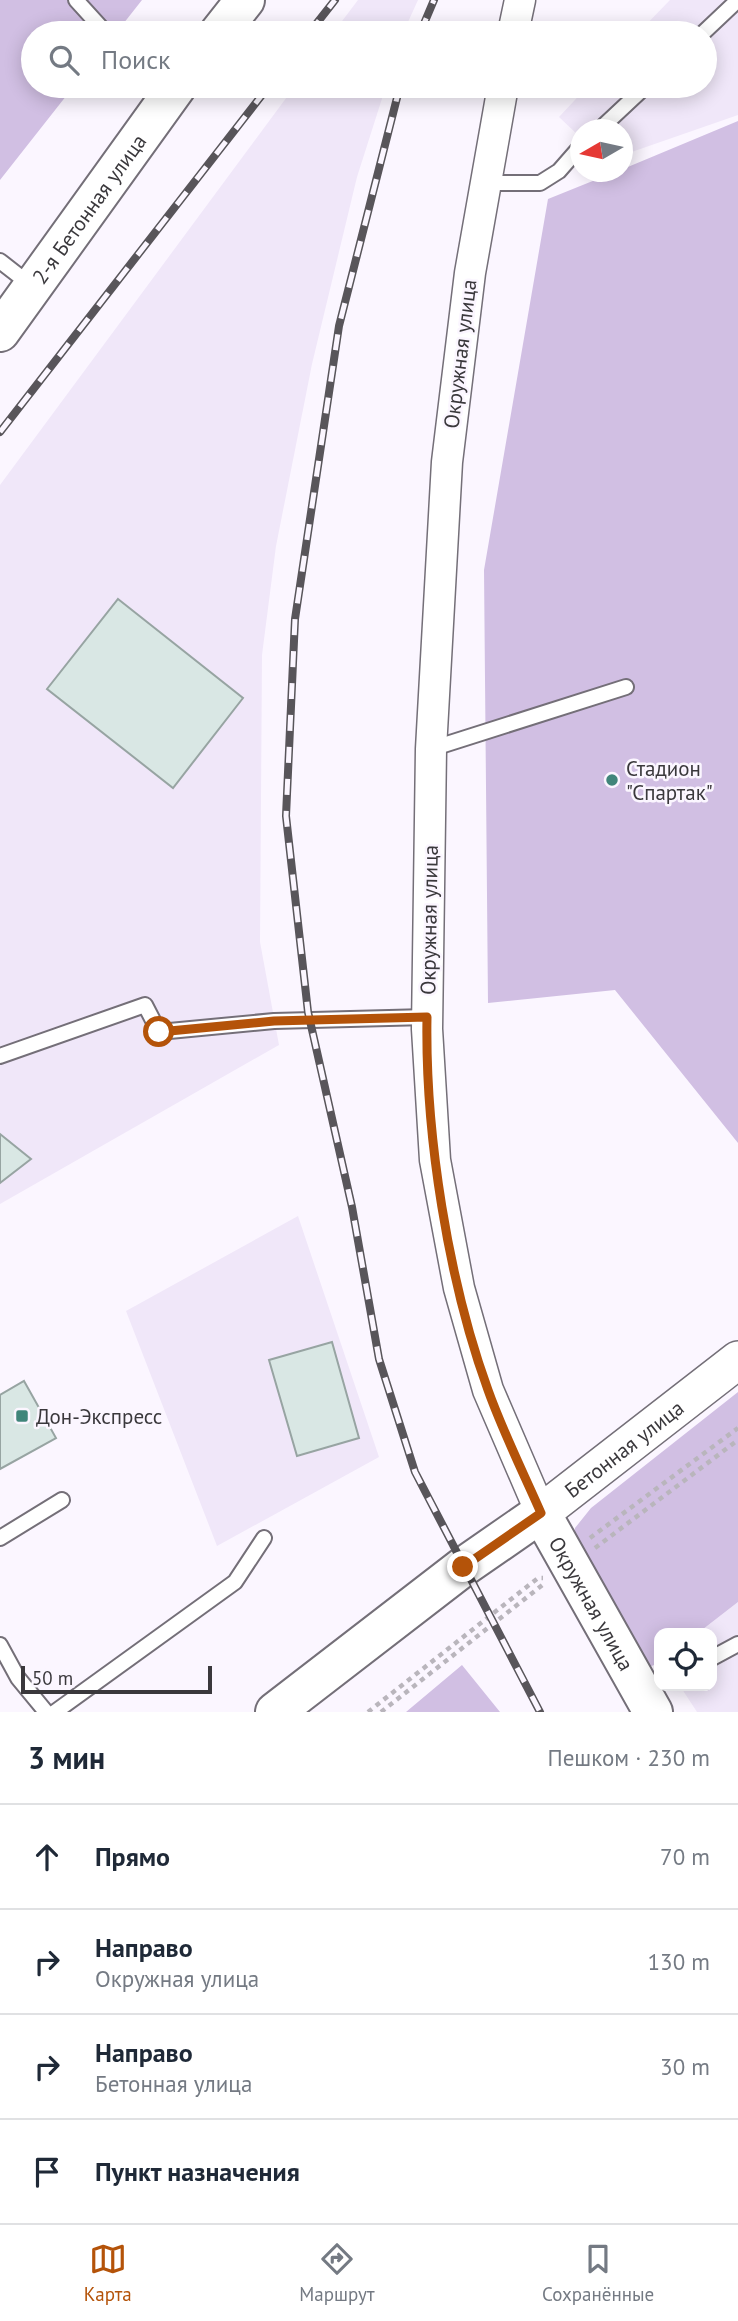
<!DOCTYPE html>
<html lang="ru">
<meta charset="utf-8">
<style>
:root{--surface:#fff;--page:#f2f2f3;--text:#1f2937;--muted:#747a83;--line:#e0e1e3;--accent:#b45309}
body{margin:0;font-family:"PT Sans",sans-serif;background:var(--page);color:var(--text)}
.controls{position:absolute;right:21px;bottom:21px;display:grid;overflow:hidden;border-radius:14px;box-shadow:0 4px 18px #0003}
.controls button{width:63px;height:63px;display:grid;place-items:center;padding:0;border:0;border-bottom:2px solid var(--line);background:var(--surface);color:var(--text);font:35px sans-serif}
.compass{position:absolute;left:570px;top:119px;width:63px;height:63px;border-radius:50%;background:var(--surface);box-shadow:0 4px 18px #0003;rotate:261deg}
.scale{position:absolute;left:21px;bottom:18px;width:191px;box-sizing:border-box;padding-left:7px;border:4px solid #3a383c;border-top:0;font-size:19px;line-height:24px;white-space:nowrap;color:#3a383c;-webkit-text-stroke:5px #fbf6ff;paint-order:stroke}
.stop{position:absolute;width:21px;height:21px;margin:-16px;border:5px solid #b45309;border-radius:50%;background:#fff}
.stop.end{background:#b45309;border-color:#fff;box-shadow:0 2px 7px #0008}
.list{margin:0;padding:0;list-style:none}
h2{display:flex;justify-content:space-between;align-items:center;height:91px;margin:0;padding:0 28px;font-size:30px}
h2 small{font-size:23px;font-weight:400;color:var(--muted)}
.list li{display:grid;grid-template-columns:46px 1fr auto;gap:21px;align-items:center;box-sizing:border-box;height:105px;padding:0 28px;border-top:2px solid var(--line)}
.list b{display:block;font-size:26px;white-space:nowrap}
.list p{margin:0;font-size:23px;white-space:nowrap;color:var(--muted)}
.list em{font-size:23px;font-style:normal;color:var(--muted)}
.icon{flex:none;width:38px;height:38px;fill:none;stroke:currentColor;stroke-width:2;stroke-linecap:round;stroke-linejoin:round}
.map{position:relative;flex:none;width:738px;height:1712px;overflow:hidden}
.search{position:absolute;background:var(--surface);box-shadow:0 4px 18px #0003;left:21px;right:21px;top:21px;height:77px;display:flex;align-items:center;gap:18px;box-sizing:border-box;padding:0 24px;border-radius:38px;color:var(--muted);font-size:26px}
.sheet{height:511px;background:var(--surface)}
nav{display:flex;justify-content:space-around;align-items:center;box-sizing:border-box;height:98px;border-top:2px solid var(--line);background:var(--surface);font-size:19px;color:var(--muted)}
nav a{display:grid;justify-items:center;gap:4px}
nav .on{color:var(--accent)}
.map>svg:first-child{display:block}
.built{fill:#f0e7f9}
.green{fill:#d1bfe3}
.building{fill:#d9e7e4;stroke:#97a4a2;stroke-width:2}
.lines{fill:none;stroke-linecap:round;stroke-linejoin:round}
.service-casing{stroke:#746f78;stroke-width:18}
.minor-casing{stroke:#746f78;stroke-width:33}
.tertiary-casing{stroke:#746f78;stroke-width:40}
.secondary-casing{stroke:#746f78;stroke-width:42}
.primary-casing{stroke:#746f78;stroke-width:42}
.path{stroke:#b9b5bc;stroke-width:4.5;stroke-dasharray:5 5;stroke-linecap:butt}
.service{stroke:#fff;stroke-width:14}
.minor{stroke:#fff;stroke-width:30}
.tertiary{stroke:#fff;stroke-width:37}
.secondary{stroke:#fff;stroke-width:38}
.primary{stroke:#fff;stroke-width:38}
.rail-casing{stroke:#58555a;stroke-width:8}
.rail{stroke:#fbf6ff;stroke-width:5;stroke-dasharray:16;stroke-linecap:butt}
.route{stroke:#b45309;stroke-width:9}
.poi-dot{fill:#40857a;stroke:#fbf6ff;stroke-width:2.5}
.labels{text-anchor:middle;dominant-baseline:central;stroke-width:5;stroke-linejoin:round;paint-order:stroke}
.street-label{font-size:21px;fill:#3a383c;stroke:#fbf6ff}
.poi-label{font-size:21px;fill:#3a383c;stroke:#fbf6ff;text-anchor:start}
</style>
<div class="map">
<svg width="738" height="1712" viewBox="0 0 738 1712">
<rect width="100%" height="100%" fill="#fbf6ff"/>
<path class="built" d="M358,0h60l-15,33h-70z
M670,0h68v115l-115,40 -1,-25h-42v7l-21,-20 29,-31h117v-53h-67z
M295,86h91l-29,91 -45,187 -36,182 -14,109 -2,287 19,103 -279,159v-719z
M298,1216l81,241 -162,89 -91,-235z
M738,1602v110h-41l-17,-26h32v-53h-14z"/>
<path class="green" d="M0,0h142l-26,33h-83v53h41l-74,94z
M738,121v1022l-123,-153 -127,13 -4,-433 64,-371 67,-27h7l1,-3z
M738,1392v210l-40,31h-39v30l-15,6 -71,-128 2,-13 16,-20z
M462,1665l38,47h-94z"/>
<path class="building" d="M118,599l125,99 -70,90 -126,-99z
M0,1134l31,25 -31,24z
M332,1342l27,96 -62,18 -28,-96z
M24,1381l32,57 -56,31v-74z"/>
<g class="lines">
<defs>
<path id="service" d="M76,0l30,33
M703,33l35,-33
M599,130l47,-44
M484,183h56l19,-12 21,-24
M0,261l32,25
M431,749l195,-62
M0,1056l145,-51 14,27 115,-11 153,-4
M0,1538l62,-38
M0,1645l18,33 28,34
M712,1658l26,-14
M55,1712l180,-130 29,-44"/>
<path id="minor" d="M513,33l7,-33
M503,86l-33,187 -23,189 -16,287 -4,280 8,131 24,128 29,102 53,123"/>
<g id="tertiary">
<path id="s1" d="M541,1513l197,-153"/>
</g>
<g id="secondary">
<path id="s2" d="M275,1712l188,-145 78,-54 112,199"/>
</g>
<g id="primary">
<path d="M219,33l26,-33"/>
<path id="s3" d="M0,332l177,-246"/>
</g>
</defs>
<use href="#service" class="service-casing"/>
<use href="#minor" class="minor-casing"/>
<use href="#tertiary" class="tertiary-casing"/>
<use href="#secondary" class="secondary-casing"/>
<use href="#primary" class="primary-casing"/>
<path class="path" d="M590,1538l148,-110
M595,1548l143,-108
M368,1712l170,-134h5
M381,1712l164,-129"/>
<use href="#service" class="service"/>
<use href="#minor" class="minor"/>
<use href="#tertiary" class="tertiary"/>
<use href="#secondary" class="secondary"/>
<use href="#primary" class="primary"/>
<defs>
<path id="rail" d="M309,33l26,-33
M420,33l14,-33
M400,86l-61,240 -44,293 -9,197 22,196 44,195 27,152 36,113 125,240
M0,432l269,-346"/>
</defs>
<use href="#rail" class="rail-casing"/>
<use href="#rail" class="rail"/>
</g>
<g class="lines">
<path class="route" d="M159,1032l115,-11 153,-4c-2,117 21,263 61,373 15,42 35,82 53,123l-78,54"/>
</g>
<g class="poi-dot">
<circle cx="612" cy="780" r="7"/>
<rect x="15" y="1409" width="14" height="14" rx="3.5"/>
</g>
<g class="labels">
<g class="street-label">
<text stroke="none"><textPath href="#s3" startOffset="152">2-я Бетонная улица</textPath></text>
<text transform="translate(460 354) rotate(-83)">Окружная улица</text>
<text transform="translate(429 920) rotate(-89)">Окружная улица</text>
<text stroke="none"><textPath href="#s1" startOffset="105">Бетонная улица</textPath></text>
<text stroke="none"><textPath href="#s2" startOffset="436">Окружная улица</textPath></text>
</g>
<g class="poi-label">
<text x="626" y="768">Стадион<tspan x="626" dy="24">"Спартак"</tspan></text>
<text x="36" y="1416">Дон-Экспресс</text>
</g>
</g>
</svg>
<div class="controls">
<button><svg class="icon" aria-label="locate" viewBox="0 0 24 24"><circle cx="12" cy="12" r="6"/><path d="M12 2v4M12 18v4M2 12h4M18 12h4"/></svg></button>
</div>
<svg class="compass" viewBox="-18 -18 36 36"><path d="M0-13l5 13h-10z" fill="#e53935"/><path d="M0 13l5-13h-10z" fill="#747a83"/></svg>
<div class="scale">50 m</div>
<div class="stop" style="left:159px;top:1032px"></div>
<div class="stop end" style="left:463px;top:1567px"></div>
<div class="search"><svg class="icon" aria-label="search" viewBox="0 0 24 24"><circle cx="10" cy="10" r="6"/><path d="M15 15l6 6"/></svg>Поиск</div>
</div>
<section class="sheet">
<h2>3 мин<small>Пешком · 230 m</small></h2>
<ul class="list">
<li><svg class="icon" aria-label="ahead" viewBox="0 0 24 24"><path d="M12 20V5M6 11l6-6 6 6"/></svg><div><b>Прямо</b></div><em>70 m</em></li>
<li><svg class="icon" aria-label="right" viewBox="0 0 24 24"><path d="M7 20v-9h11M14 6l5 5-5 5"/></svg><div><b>Направо</b><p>Окружная улица</p></div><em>130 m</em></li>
<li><svg class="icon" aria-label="right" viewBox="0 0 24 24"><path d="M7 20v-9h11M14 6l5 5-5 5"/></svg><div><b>Направо</b><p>Бетонная улица</p></div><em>30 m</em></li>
<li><svg class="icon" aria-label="arrive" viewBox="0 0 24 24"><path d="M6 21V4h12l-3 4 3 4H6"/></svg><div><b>Пункт назначения</b></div></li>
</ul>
</section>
<nav>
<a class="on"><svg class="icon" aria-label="map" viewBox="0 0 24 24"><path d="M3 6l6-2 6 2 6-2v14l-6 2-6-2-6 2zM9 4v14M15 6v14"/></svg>Карта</a>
<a><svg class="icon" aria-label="directions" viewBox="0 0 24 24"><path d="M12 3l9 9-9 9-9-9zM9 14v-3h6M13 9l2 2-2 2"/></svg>Маршрут</a>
<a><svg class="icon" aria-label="saved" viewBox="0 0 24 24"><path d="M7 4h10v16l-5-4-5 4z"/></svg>Сохранённые</a>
</nav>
